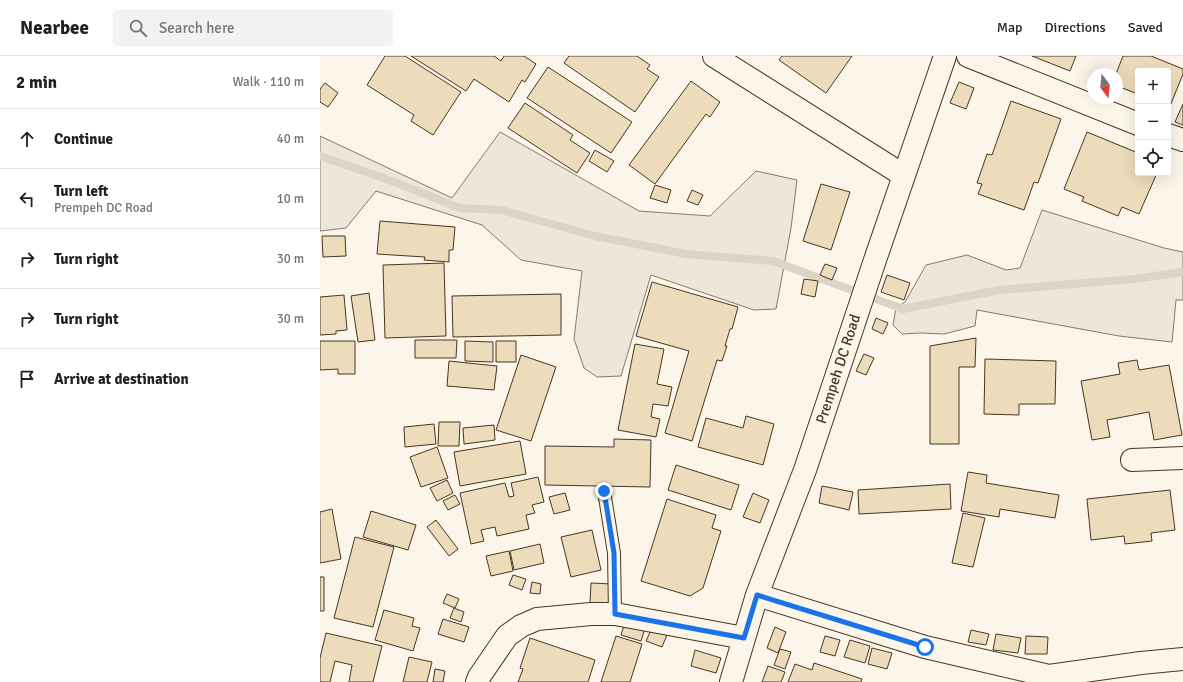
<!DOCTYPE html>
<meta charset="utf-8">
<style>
:root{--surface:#fff;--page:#f2f2f2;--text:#202124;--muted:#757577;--line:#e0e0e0}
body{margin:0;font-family:Signika,sans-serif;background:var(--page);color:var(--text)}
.controls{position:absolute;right:12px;top:12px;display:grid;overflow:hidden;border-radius:4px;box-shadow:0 4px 16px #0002}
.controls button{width:36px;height:36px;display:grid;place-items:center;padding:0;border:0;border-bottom:1px solid var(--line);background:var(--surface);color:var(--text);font:20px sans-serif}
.compass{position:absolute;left:767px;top:12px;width:36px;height:36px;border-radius:50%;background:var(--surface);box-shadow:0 4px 16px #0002;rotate:165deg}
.stop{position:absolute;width:12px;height:12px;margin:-9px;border:3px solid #1a73e8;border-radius:50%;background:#fff}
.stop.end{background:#1a73e8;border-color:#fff;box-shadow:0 1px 4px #0008}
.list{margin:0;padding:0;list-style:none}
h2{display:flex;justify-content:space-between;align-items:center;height:52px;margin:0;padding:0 16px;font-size:17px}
h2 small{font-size:13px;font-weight:400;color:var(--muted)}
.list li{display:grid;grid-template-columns:26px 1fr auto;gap:12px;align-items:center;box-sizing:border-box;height:60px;padding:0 16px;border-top:1px solid var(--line)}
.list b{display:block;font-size:15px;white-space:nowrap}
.list p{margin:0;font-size:13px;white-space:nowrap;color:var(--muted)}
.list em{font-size:13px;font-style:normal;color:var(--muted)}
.icon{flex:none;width:22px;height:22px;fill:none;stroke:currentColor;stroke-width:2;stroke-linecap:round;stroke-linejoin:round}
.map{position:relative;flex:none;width:863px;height:626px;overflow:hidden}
header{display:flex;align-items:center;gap:24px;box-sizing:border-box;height:56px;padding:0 20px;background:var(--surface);border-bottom:1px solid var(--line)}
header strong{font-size:19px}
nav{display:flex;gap:22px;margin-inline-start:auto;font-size:14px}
.search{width:280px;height:36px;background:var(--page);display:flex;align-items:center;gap:10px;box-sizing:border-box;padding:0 14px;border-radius:4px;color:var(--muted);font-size:15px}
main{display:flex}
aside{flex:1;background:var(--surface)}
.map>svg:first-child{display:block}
.green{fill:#ede6d9;stroke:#887966}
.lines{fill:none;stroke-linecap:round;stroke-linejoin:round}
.stream{stroke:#dcd4c6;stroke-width:8}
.building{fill:#ecdcbc;stroke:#4a3520}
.service-casing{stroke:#4a3520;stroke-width:14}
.minor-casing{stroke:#4a3520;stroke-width:24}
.service{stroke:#fbf6e9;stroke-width:12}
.minor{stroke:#fbf6e9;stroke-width:22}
.route{stroke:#1a73e8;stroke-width:5}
.labels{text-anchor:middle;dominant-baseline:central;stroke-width:3;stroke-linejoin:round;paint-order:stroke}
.street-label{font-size:15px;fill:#4a3520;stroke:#fbf6e9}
</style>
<header>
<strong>Nearbee</strong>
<div class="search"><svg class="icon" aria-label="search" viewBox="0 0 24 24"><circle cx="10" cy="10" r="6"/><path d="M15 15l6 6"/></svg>Search here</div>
<nav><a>Map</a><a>Directions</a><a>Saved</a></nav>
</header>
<main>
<aside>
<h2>2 min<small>Walk · 110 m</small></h2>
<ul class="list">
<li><svg class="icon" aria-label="ahead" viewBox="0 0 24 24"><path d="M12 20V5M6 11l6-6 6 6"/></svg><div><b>Continue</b></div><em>40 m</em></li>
<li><svg class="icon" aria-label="left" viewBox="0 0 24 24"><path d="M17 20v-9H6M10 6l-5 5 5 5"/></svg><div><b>Turn left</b><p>Prempeh DC Road</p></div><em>10 m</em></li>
<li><svg class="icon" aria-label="right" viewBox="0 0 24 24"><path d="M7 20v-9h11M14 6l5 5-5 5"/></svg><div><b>Turn right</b></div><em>30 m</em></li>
<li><svg class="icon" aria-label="right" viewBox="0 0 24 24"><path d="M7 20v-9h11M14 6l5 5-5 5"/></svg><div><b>Turn right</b></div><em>30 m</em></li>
<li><svg class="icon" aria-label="arrive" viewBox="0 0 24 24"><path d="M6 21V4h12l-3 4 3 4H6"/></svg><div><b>Arrive at destination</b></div></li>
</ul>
</aside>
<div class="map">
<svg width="863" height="626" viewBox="0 0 863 626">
<rect width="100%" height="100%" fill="#fbf6e9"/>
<path class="green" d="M180,76l139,79 71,5 46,-45 41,9 -6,48 -15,81 -22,1 -103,-35 -30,101 -24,1 -13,-9 -10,-29 8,-68 -61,-11 -39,-35 -106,-34 -30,37 -26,3v-95l132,62z
M722,154l122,38 19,4v48h-7l-4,42 -53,-6 -142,-26 -2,16 -31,8 -24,-1 -18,1 -9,-9 3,-17 9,-6 21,-37 41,-10 39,15 14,-2z"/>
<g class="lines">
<path class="stream" d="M0,100l69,24 71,28 41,2 94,26 91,18 87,7 130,48 96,-19 135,-11 49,-7"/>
</g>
<path class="building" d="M65,0h20l56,36 -28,43 -22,-14 3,-6 -47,-30z
M91,0h83l7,5 3,-5h20l12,8 -11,18 -3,-2 -13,22 -35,-23 -8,12z
M249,0h68l13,9 -3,4 12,8 -24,35 -71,-49z
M462,0h70l-26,37 -47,-33z
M712,0h44l-6,15z
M803,0h28l32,13v5l-13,32 -2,-1v-34h-30v23l-21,-8 -1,-12z
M228,11l84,55 -21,31 -84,-55z
M371,25l29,21 -10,15 -4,-3 -51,70 -26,-19z
M639,26l15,6 -8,21 -16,-6z
M5,27l13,10 -10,14 -8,-5v-13z
M691,45l50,18 -23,64 -4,-1 -10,28 -46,-16 4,-10 -5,-1 10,-29 5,1z
M205,47l48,32 -3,5 20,13 -13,20 -69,-45z
M863,48v21l-8,-3z
M767,76l51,21v20h19l-18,41 -17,-7 -4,9 -36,-15 2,-4 -20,-8z
M275,94l19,11 -7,11 -18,-11z
M501,128l29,8 -19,58 -28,-9z
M335,129l16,5 -4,13 -17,-5z
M372,134l11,5 -5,10 -11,-4z
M60,165l75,6 -2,23h-4v12l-25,-2 1,-3 -48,-3z
M2,180h23l1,20 -23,1z
M124,207l2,73 -61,2 -2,-73z
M505,208l12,4 -5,12 -12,-5z
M567,219l23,8 -6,17 -23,-8z
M484,223l14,2 -3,16 -14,-3z
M332,226l86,25 -6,22h-2l-5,17h2l-5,15 -5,-1 -25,81 -27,-8 24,-82 -53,-15z
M49,237l6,47 -17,2 -7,-46z
M241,238v41l-108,2 -1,-41z
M24,239l3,35 -11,1v3l-16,1v-38z
M556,262l12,5 -5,11 -11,-5z
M656,282l-1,29h-16v77h-29v-98z
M95,284h42l-1,18h-41z
M0,285h35v33h-17v-5l-18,1z
M145,285l28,1v20l-28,-1z
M176,285h20v21h-20z
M315,288l29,5 -7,35 15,3 -4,19 -15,-2 -2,13 9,2 -4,18 -38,-7z
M544,298l10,4 -8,17 -10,-4z
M201,299l35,12 -25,74 -35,-11z
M665,303l71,2 -1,43h-36v11l-35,-1z
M817,304l2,10 30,-5 13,70 -28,5 -5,-28 -42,8 3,17 -18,3 -11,-59 39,-7 -2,-11z
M129,305l48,5 -3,24 -47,-4z
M426,360l28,8 -11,41 -65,-18 8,-29 37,10z
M119,366h21l-1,24h-21z
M114,368l2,20 -31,3 -1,-20z
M174,369l1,15 -31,4 -1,-16z
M294,383l37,1 -1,47 -105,-2v-39l69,1z
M200,385l6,33 -66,12 -6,-34z
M117,391l11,31 -27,9 -11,-30z
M356,409l63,20 -8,25 -63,-20z
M648,416l19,3 -1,8 73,12 -4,23 -55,-9 -1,8 -38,-6z
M218,421l6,25 -12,3 3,8 -9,2 3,14 -32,7 -2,-9 -14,3 3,11 -13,3 -11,-51 45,-10 4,14 5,-1 -3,-13z
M127,424l6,13 -16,8 -7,-13z
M630,428l1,25 -92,5 -1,-24z
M502,430l31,6 -4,18 -30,-7z
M850,434l5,40 -24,3 1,8 -27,3 -1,-8 -33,4 -4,-41z
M245,437l5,17 -16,4 -5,-17z
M433,437l16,7 -9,23 -17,-6z
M135,439l5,9 -12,6 -5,-9z
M347,443l49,16 -4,13 9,3 -18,57 -13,8 -49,-15z
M12,453l9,50 -21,4v-51z
M51,455l45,14 -8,25 -45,-13z
M643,457l22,5 -12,49 -21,-4z
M116,464l22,29 -9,7 -22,-29z
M272,474l9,40 -30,7 -10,-40z
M35,481l39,10 -21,80 -39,-9z
M220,488l4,19 -30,7 -4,-19z
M189,495l4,20 -22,5 -5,-20z
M193,519l13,4 -4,11 -13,-5z
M0,521h4v34h-4z
M212,526l9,2 -1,10 -10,-1z
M271,527l21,1 -1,20 -21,-1z
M127,538l12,5 -4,9 -12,-5z
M134,552l10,4 -3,10 -11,-4z
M64,554l30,8 -2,8 8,2 -7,23 -38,-11z
M123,563l26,8 -5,15 -26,-8z
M306,563l20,6 -5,16 -20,-6z
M455,571l11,5 -8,21 -11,-5z
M332,572l15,7 -5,12 -16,-6z
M651,574l18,4 -3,11 -18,-3z
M6,577l56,13 -9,36h-24l3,-17 -17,-4 -5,21h-10v-24z
M676,578l25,4 -3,15 -25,-3z
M296,580l26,8 -12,38h-29z
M505,580l15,4 -5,16 -15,-4z
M706,580l22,1 -1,17h-22z
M210,582l65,22 -7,22h-70l5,-13 -3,-1z
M530,584l20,6 -5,17 -21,-6z
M552,592l20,5 -5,16 -19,-5z
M460,593l11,3 -6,17 -11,-4z
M375,594l26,8 -5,15 -25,-7z
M89,601l23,5 -5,20h-24z
M494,607l48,16 -1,3h-73l7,-18 17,6z
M448,610l17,6 -4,10h-19z
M115,613l10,2 -2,11h-10z"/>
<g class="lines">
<defs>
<path id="service" d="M284,435l10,62 1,61"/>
<path id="minor" d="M394,0l189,119
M648,0l170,68
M848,79l15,5
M812,404l51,-2
M437,539l168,52 124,29 92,-13 42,-4
M157,626l2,-5 28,-41 14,-10 16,-7 54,-5h24l129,24
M411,626l26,-87 48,-125 70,-210 70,-204"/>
</defs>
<use href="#service" class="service-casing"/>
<use href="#minor" class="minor-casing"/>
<use href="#service" class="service"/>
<use href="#minor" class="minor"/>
</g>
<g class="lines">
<path class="route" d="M284,435l10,62 1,61 129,24 13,-43 168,52"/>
</g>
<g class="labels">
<g class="street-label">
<text transform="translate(518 313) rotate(-72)">Prempeh DC Road</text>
</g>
</g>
</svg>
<div class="controls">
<button>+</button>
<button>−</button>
<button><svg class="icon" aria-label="locate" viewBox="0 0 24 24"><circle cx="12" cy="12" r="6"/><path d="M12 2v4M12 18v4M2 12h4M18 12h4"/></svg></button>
</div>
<svg class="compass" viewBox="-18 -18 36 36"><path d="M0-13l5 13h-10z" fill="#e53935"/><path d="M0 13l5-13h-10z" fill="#757577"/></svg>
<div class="stop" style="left:605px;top:591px"></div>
<div class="stop end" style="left:284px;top:435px"></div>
</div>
</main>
